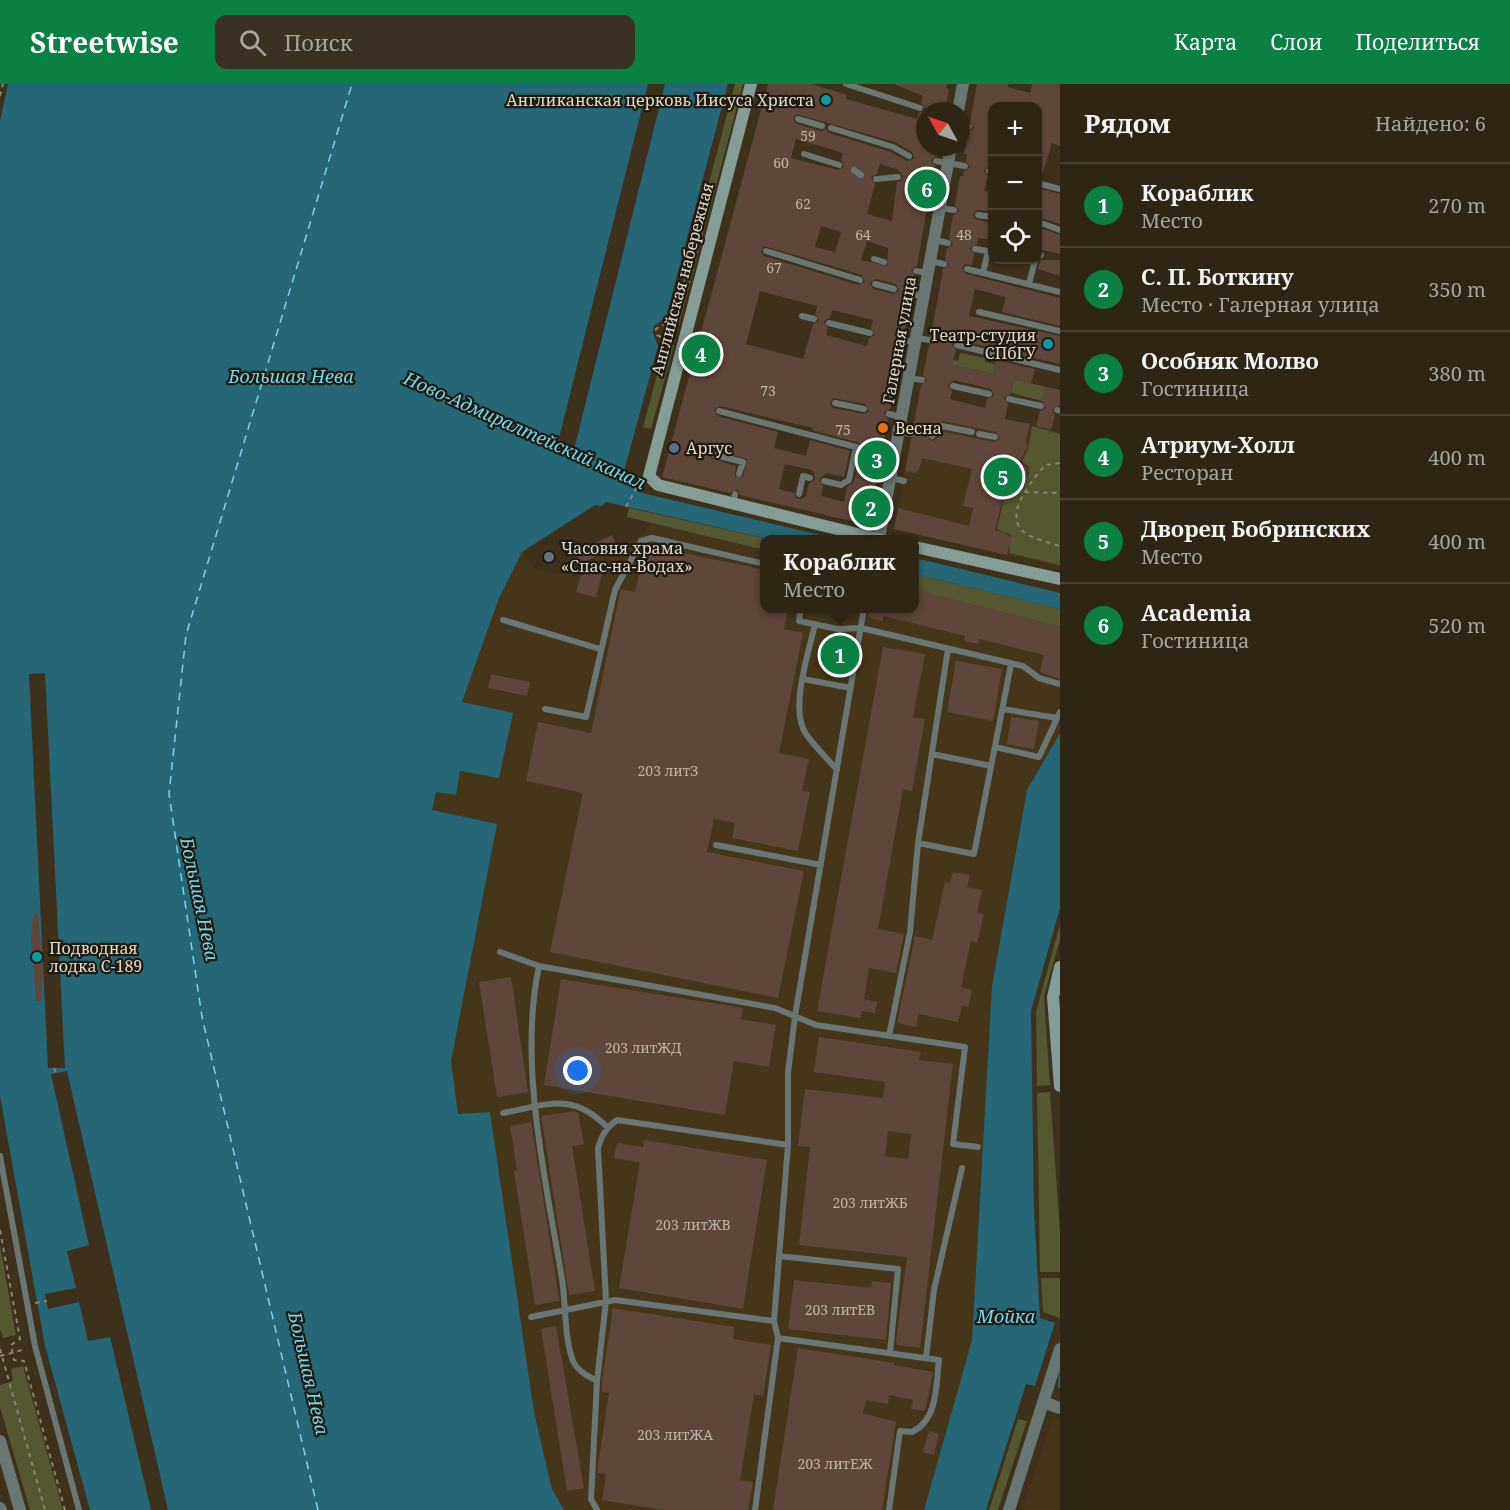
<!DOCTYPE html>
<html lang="ru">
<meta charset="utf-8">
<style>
:root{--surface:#2e2514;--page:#3a3122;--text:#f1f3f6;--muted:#a7a5a0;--line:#494234;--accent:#0b8043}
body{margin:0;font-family:"Noto Serif",serif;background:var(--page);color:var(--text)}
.controls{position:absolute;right:18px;top:18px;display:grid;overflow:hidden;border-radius:12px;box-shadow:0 2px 4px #0004}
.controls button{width:54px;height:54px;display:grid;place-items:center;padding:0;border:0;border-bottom:2px solid var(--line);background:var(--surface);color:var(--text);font:30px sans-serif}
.compass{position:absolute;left:916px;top:18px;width:54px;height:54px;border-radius:50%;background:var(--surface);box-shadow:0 2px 4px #0004;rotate:310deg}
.you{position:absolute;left:578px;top:987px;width:21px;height:21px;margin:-15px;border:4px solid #fff;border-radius:50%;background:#1a73e8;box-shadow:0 0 0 9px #1a73e833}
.badge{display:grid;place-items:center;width:39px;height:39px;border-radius:50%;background:var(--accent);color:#fff;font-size:20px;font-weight:700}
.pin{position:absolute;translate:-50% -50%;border:3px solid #fff;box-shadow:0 2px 6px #0006}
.popup{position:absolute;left:760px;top:451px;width:159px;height:78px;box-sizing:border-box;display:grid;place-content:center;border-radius:12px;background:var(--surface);filter:drop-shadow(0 2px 4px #0005);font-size:20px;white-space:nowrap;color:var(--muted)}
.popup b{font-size:22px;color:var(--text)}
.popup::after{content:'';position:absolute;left:50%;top:100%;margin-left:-12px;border:12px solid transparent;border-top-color:var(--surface)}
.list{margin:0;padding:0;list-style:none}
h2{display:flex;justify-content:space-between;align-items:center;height:78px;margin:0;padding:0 24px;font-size:26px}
h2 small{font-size:20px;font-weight:400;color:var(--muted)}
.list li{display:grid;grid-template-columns:39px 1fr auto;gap:18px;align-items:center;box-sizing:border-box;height:84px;padding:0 24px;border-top:2px solid var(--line)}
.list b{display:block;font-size:22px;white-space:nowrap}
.list p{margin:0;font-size:20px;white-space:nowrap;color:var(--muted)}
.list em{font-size:20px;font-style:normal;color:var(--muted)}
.icon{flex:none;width:33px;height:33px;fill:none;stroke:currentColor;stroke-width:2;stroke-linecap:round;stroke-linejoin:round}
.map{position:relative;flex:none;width:1060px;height:1426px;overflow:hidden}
header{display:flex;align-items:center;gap:36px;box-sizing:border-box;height:84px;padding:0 30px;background:var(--accent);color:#fff}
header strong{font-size:28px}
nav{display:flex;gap:33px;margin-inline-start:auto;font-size:21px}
.search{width:420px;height:54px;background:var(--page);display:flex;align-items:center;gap:15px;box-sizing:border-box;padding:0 21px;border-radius:12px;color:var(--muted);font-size:22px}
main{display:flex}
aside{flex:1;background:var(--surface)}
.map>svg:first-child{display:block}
.built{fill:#453619}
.green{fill:#54572f}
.water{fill:#256776}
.pier{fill:#3d311b}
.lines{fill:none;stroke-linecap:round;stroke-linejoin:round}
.ferry{stroke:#75d8f1;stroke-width:1.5;stroke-dasharray:8 6;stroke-linecap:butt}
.building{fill:#5f463b;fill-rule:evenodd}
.path{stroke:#8c8371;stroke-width:2;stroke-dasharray:4.5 4.5;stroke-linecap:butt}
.service{stroke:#697673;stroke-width:6}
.minor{stroke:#697673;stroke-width:12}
.tertiary{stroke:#697673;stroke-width:12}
.secondary{stroke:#869c96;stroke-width:12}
.culture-dot{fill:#0f9aa8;stroke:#1f1a10;stroke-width:2}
.food-dot{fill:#e8710a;stroke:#1f1a10;stroke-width:2}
.service-dot{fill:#5c6f8a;stroke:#1f1a10;stroke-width:2}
.worship-dot{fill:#6b7280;stroke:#1f1a10;stroke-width:2}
.labels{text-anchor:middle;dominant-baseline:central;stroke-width:4.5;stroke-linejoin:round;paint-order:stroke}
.number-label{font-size:14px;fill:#c0b4a8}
.poi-label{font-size:16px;fill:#e0d9cc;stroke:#1f1a10;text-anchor:start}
.street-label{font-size:16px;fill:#e0d9cc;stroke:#1f1a10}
.water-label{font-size:18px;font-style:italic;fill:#75d8f1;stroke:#1f1a10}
</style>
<header>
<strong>Streetwise</strong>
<div class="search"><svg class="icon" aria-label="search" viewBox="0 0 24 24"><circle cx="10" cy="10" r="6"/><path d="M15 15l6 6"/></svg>Поиск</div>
<nav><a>Карта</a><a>Слои</a><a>Поделиться</a></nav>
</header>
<main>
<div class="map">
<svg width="1060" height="1426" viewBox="0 0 1060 1426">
<rect width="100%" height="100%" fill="#3d311b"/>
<path class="built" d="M919,314l141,35v134l-163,-37 -2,-3z
M650,438l115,28v58h150v-18l145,37v106l-33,57 -35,196 -20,354 -48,170h-360l-12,-21 -18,-77 -44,-300 -32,2 -7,-53 46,-237 -65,-13 4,-19 24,-21 39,6 -37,-75 37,-104 23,-46 14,18 39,6 4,-10 65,-32z
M1053,1333l7,2v91h-38z"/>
<path class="green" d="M735,0h8l-64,241 -7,-2z
M666,258l8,3 -23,84 -8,-2z
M960,269l25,5v4l10,2 -2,10 -41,-9 1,-5 5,1z
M1014,295l32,8 -4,14 -31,-8z
M1032,342l28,8v131l-51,-12 2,-18 -14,-6 11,-49 14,2 6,-6 1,-9 -7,-6 6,-12z
M629,424l140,31 -4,1v10l-138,-33z
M915,490l145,35v18l-145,-37z
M1060,840v16l-16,56 6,89 -13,1 -1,-74z
M1050,1008l10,139v41h-20l-3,-179z
M0,1161l16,90 -13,3 -3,-9z
M1041,1194h19v40l-17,-6z
M23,1282l40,144h-33l-30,-103v-22l13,-4 -2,-12z
M1018,1335l9,2 -29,89h-9z"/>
<path class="water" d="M8,0h720l-62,233 -12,9 -1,7 5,13 -35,129 15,17 199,47h-68l-163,-37 -5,4 -6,-1 -73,47 -23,46 -37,104 51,11 -14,65 -39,-7 -4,24 -20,-3 -4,18 65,14 -46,237 7,53 32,-2 44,300 18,77 12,21h-474l-45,-164 -45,-250v-975z
M915,474l145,35v16l-145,-35z
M1060,649v175l-29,103 3,199 6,108 15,5 -1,4 6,3v58l-23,-7 -2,5 -9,-2 -40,126h-62l48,-170 20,-354 35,-196z"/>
<path class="pier" d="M648,0h17l-91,366 -17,-4z
M45,589l20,395h-17l-19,-394z
M67,987l101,439h-17l-41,-173 -22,4 -9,-39 -31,7 -3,-15 31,-6 -9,-37 22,-6 -38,-171z
M1055,1239l5,3 -2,65 -23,-5z"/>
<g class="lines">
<path class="ferry" d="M318,1426l-116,-493 -33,-223 17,-159 166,-551"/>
</g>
<path class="building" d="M768,0h43l36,11 -1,4 71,20 2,-6 6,-4 -4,-6 2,-7 -29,-12h53l-1,4 3,1 -4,22h-20v36h14l-2,9 -6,4 4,6 -3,15 -6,4 4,6 -13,75 -6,4 4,6 -2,13 -6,3 4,7 -7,36 -6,4 4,6 -12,64 -6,4 4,6 -5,29 -6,4 4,6 -13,67 -128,-30 -3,-6 -7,4 -68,-16zM796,30l99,28 17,10 2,6 -7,3 -16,-9 -62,-19 -3,-4 -5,2 -24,-7 -4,-4zM796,55l47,14 -2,7 3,7 -6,3 -47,-12zM880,80l19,6 4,6 -2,5 -4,1 -5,39 -25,-7 8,-30 -4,-7 6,-3zM821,142l20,6 -6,20 -20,-5zM867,157l21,7 -1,18 -26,-6zM764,162l98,29 3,7 -7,3 -94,-29 -3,-4zM876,195l20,5 3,7 -6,3 -20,-5 -3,-6zM760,207l57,15 -2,8 4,7 -6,3 -10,35 -57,-15zM832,226l41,10 -2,8 4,7 -6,3 -2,8 -41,-11 2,-7 -4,-7 6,-3zM833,314l32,6 4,7 -5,3 -31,-6 -3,-4zM720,322l93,22 -1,2 51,14 2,6 -5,3 -6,29 -7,5 -3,15 -23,-6 2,-10 -4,-6 7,-7 18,4 6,-26 -40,-11 -4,16 -32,-8 4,-16 -61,-16 -3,-6zM716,366l31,9 -4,18h-8l1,-11 -25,-8v-6zM785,380l27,6 3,6 -1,5 -5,2 -3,13 -5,3 -5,-1 -2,-5 -15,-4z
M977,0h31v3l22,6 2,-9h28v62l-8,-3 -11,36 -3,1v-38l2,-11 -2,-1v-24h-45v55l-9,10 4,5 -4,15 9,2v14l-4,4 -12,-1 -4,5 2,4 18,5v16l-15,-2 -1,6 -7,4 4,6 -2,11 -7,-1 -3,4 4,6 94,24v28l-58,-14 4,-15 -31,-8 -6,27 91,20v28l-102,-24 -6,4 4,6 -4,15 41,9 3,-14 39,9 -4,14 -17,-4 -3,15 -7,4 4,6 -3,15 25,5 -4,16 1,7 -7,15 7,6v7l-7,6 -13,-2 -12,51 10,3 6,5 -4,17 -113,-26 4,-21 71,18 4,-18 -10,-2 9,-37 -50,-11 -3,12 -4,3 -10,-2 6,-32 6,-4 -4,-6 8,-44 6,-4 -4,-6 6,-30 6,-4 -4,-6 12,-66 6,-4 -4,-6 2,-11 6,-4 -4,-6 4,-23 6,-4 -4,-6 5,-29h3l1,-5 6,-4 -4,-6 1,-7h-3l5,-22 5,-4 -4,-6zM954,296l37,9 3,7 -7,3 -2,9 -35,-9 2,-8 -4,-6zM943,337l53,11 4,7 -6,3 -50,-10 -10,9 -5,-1 -1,-7z
M1038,104l22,6v30l-22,-7z
M1038,143l22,8v19l-22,-5z
M1040,176h20v16l-22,-7z
M1046,303l14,3v15l-8,4 3,6 -4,15 -15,-4 4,-15 6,-3 -4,-7z
M612,451l5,11 -36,18 -6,-11z
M645,461l120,25v39h23l-4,20 19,4 -24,120 30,6 -7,32 8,1 -12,59 -66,-13 3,-15 -21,-4 -7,33 97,19 -26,127 -228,-46 33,-159 -57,-12 12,-59 53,11 29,-141 1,-3 14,3z
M584,481l19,5 -7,27 -20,-5z
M915,506l145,37v52l-20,-7 4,-17 -65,-16 -1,5 -14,-3 1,-5 -81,-20 -2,5 -14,-4 1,-8h46z
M883,563l42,7 -12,63 12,2 -13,72 -9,-2 -25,140 26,5 -8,39 -27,-5 -5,31 13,3 -2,11 -13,-2 -2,7 -43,-7z
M956,577l46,8 -9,52 -46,-9z
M491,590l39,8 -3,14 -39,-8z
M1011,633l28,4 -5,28 -27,-5z
M953,788l17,3 -3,12 15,3 -5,22 7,2 -7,29 -6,-2 -10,46 11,3 -4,17 -6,-1 -4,16 -39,-8 -3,13 -19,-4 18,-87 17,4 13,-58 5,1z
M38,829l5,60 -2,28h-5l-5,-59 2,-28z
M511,893l17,115 -31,5 -18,-115z
M561,895l182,29 -2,11 35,6 -7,42 -35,-6 -9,54 -181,-30z
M819,953l102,15 -2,8 34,4 -33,284 -23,-3 -1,-4 11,-84 -108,-12 11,-98 -12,-1 7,-57 78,9 2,-16 -71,-10zM888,1047l23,3 -3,25 -23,-3z
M574,1027l4,2 6,31 -12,2 23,145 -26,4 -27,-174v-5z
M531,1038l28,175v4l-24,4 -21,-134 3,-1 -7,-44z
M644,1056l123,20 -24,149 -124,-21 21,-126 -26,-4 3,-15 26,4z
M794,1196l77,8 1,-7 19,2 -5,57 -98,-11z
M613,1224l121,19 -1,12 38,6 -8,51 -9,-2 -14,86 13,2 -5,28h-85l-61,-10 4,-26 -8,-1v-8l11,-72 -7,-1v-11z
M556,1242l28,162 -17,3 -26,-162z
M798,1264l96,15v2l39,7 -8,39 -14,-2 2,-9 -24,-5 -1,9 -22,-4 -3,13 33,9 -14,88h-109z
M929,1347l10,3 -5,21 -11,-3z"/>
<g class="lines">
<path class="path" d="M0,12l3,-12
M661,253l-4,-2 -1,-6 8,-5
M1060,379l-15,2c-13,16 -46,53 -17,70 10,5 22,8 32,11
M1025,408l35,1
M626,423l11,-20
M54,984l2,5
M0,1146l20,109 -9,6 3,15 10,1 41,149
M35,1219l12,-2
M0,1265l45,161
M0,1272l26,-7"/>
<path class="service" d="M846,0l74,24
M798,35l24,7
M961,42l8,1
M831,44l62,19 16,9
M804,70l35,11
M936,77l29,5
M854,86l7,5
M989,87l3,1
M876,95l22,-2
M1041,100l19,5
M931,102l12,2
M940,124l14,2
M978,131l14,2
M1038,138l22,8
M934,156l14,3
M975,165l13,2 -5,22
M766,167l94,29
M1038,170l3,1
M874,175l10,3
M930,177l14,3
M967,185l93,23
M916,187l12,2
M875,200l19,5
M1029,200l6,-24
M912,210l11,2
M979,228l81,19
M802,232l12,3
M829,239l41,10
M916,254l14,2
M903,256l12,2
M957,261l103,25
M909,294l13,2
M953,302l36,8
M1009,315l32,7
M835,319l29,6
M1057,326l3,1
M719,327l141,37
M889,330l12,3
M899,348l13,2
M979,350l16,3
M932,352l10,-10 30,6
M882,369l12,3
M715,371l28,7 -4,12
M891,394l13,3
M824,397l17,4 8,-5 7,-33
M799,410l4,-18 7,2
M733,419l2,-9
M801,524l-2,13 39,8 23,-1 162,38 16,12 21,6
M503,536l97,29
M815,540c-6,28 -26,85 -9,110 9,13 21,24 31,36
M803,595l48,9
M545,625l41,8 29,-127 26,-49 11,-3 113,26
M1003,625l54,9
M995,663l44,10 21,-45
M932,670l59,12
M918,759l56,11 37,-190
M716,761l105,20
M500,868l39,14 236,42 41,17 149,22 -12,97 25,3
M539,882c-21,98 7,215 23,313 4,26 2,58 11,82 5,10 14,15 24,20
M889,952l21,-104 8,-89 30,-194
M503,1029c45,-8 68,-22 104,14
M0,1072l35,190 44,164
M779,1172l119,13 -8,84
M531,1233l84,-17 159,21
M778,1254l161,22c-3,25 -1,60 -27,72l-12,-1 -11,79
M926,1274l8,-68 28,-122
M597,1426l-6,-11 6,-118 9,-80 -8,-153c4,-13 8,-20 19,-28l171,25
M755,1426l23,-172 -4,-17 14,-176v-72l7,-57 69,-408"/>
<path class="minor" d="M958,27l5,-27
M879,455l72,-392
M1043,1318l17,6
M1009,1426l51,-161"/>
<path class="tertiary" d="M0,1357l20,69
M0,1424l1,2"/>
<path class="secondary" d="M751,0l-102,392 9,9 224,55
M915,463l145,32
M1060,883l-7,30 7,89"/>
</g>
<g class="culture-dot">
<circle cx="826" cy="16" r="6"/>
<circle cx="1048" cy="260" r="6"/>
<circle cx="37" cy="873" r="6"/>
</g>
<circle class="food-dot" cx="883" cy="344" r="6"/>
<circle class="service-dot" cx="674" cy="364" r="6"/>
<circle class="worship-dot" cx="549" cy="473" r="6"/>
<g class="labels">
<g class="number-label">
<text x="808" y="51">59</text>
<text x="781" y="78">60</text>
<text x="803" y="119">62</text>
<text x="863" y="150">64</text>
<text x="964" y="150">48</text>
<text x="774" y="183">67</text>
<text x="768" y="306">73</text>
<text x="843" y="345">75</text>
<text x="668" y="686">203 литЗ</text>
<text x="643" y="963">203 литЖД</text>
<text x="870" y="1118">203 литЖБ</text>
<text x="693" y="1140">203 литЖВ</text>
<text x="840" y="1225">203 литЕВ</text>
<text x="675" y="1350">203 литЖА</text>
<text x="835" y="1379">203 литЕЖ</text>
</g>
<g class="poi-label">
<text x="814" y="16" text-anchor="end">Англиканская церковь Иисуса Христа</text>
<text x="1036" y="251" text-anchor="end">Театр-студия<tspan x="1036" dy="18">СПбГУ</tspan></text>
<text x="895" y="344">Весна</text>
<text x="686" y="364">Аргус</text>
<text x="561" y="464">Часовня храма<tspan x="561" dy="18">«Спас-на-Водах»</tspan></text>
<text x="49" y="864">Подводная<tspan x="49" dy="18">лодка С-189</tspan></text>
</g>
<g class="street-label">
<text transform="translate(682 195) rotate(-75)">Английская набережная</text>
<text transform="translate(899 256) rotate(-80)">Галерная улица</text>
</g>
<g class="water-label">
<text x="291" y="292">Большая Нева</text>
<text transform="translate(525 346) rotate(24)">Ново-Адмиралтейский канал</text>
<text transform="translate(200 815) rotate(78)">Большая Нева</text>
<text x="1006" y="1232">Мойка</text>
<text transform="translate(309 1289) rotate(77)">Большая Нева</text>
</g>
</g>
</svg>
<div class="controls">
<button>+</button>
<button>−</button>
<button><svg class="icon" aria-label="locate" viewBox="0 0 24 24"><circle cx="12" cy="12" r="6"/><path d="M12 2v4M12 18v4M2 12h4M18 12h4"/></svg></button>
</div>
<svg class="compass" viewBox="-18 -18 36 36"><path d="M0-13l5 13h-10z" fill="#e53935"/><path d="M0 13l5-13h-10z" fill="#a7a5a0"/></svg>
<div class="you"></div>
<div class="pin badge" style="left:840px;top:571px">1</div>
<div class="popup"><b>Кораблик</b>Место</div>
<div class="pin badge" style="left:871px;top:424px">2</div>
<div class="pin badge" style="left:877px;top:376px">3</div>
<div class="pin badge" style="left:701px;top:270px">4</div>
<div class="pin badge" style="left:1003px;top:393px">5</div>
<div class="pin badge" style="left:927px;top:105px">6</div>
</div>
<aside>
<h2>Рядом<small>Найдено: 6</small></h2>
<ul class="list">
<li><span class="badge">1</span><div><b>Кораблик</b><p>Место</p></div><em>270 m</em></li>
<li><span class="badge">2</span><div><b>С. П. Боткину</b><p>Место · Галерная улица</p></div><em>350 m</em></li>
<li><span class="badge">3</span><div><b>Особняк Молво</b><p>Гостиница</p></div><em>380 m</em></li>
<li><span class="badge">4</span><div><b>Атриум-Холл</b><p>Ресторан</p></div><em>400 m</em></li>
<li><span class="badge">5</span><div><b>Дворец Бобринских</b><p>Место</p></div><em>400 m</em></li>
<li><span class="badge">6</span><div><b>Academia</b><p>Гостиница</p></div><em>520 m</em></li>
</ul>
</aside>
</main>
